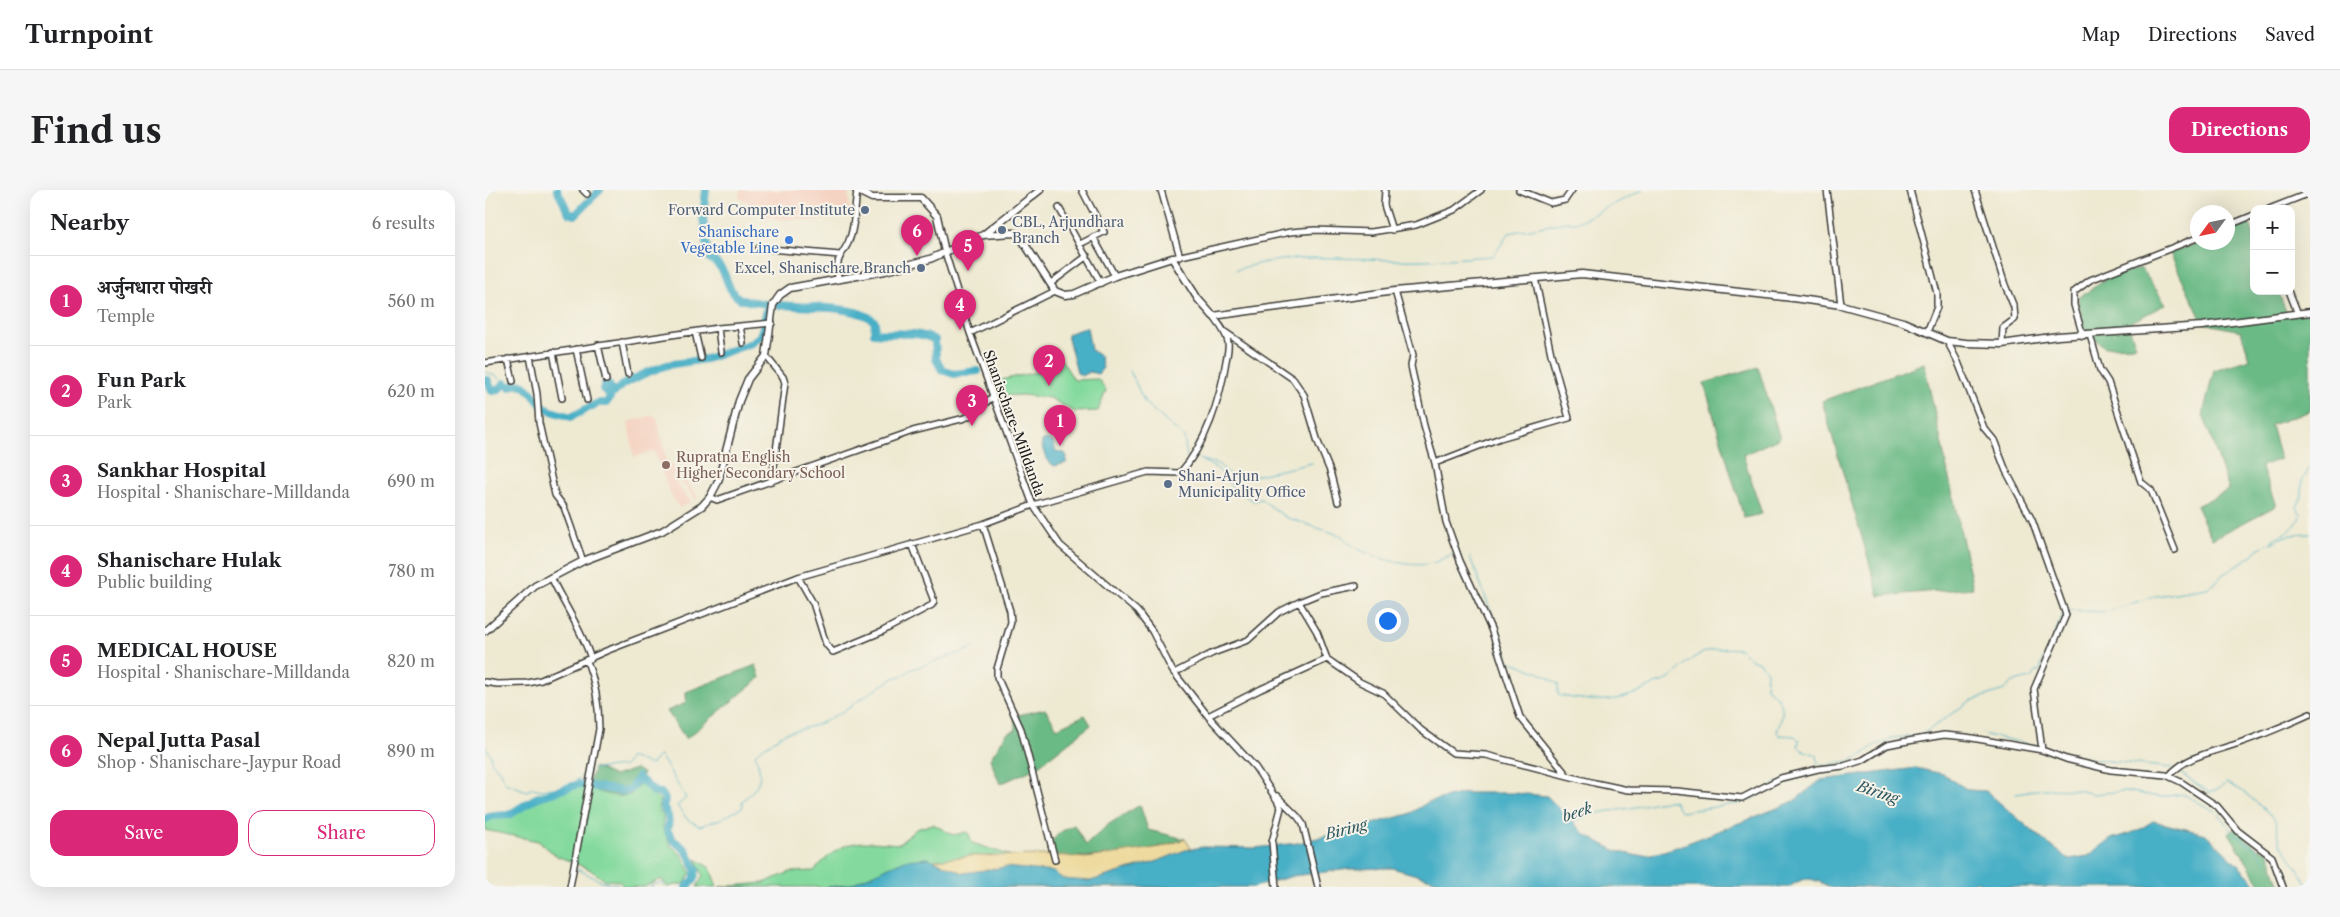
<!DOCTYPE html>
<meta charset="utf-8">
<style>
:root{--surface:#fff;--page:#f6f6f6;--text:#202124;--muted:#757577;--line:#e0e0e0;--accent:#db2777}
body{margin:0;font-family:"Libre Caslon Text","Noto Serif Devanagari",serif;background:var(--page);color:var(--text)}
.controls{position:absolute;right:15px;top:15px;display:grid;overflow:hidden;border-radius:10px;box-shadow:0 5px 20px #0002}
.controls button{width:45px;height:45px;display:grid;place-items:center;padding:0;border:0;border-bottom:1px solid var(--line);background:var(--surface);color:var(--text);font:25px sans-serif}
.compass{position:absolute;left:1705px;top:15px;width:45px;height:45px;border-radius:50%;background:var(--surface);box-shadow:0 5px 20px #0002;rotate:237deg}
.you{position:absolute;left:902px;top:430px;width:18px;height:18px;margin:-12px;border:4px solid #fff;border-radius:50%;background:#1a73e8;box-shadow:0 0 0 8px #1a73e833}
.badge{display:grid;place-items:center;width:32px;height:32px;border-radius:50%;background:var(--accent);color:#fff;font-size:16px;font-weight:700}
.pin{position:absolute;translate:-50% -41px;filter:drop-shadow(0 1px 2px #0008)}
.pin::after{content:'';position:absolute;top:26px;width:18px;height:15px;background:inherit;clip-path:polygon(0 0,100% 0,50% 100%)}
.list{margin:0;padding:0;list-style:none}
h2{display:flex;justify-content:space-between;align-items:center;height:65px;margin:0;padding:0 20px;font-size:21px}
h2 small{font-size:16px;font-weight:400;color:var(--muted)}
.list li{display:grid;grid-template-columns:32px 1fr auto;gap:15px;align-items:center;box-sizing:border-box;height:90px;padding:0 20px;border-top:1px solid var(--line)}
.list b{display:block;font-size:19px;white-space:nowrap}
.list p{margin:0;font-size:16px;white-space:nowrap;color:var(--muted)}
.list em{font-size:16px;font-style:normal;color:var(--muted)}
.actions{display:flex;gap:10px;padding:15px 20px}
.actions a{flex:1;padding:11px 0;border:1px solid var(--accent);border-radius:15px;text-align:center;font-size:18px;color:var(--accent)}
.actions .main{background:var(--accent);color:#fff}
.map{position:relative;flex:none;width:1825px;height:697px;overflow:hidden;border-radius:15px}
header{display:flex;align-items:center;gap:30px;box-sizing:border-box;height:70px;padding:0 25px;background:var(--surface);border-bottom:1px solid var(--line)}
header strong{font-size:24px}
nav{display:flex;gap:28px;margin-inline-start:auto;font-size:18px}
.intro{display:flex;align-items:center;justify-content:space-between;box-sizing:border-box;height:120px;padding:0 30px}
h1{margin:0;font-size:35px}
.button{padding:12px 22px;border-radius:15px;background:var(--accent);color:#fff;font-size:18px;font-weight:700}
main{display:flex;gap:30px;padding:0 30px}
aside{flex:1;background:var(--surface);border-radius:15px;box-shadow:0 5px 20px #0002}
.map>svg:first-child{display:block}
.built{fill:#f5d3c2}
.green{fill:#84da9e;stroke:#507b5d}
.forest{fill:#6bba85;stroke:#446b50}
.sand{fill:#eeda9e;stroke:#857b5d}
.water{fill:#47afc6;stroke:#326671}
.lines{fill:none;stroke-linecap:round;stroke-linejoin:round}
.stream{stroke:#47afc6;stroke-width:1}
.river{stroke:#47afc6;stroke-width:8}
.minor-casing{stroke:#3c3b37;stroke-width:8}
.tertiary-casing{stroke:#3c3b37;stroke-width:9}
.minor{stroke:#fff;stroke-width:5}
.tertiary{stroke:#fff;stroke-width:6}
.service-dot{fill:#5c6f8a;stroke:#f7f3e8;stroke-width:2}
.shop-dot{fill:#3f7fe0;stroke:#f7f3e8;stroke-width:2}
.education-dot{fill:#8d6e63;stroke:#f7f3e8;stroke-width:2}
.labels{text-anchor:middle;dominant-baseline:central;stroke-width:4;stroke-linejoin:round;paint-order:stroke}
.service-label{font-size:14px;fill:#4e5e75;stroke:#f7f3e8;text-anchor:end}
.shop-label{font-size:14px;fill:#366cbe;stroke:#f7f3e8;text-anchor:end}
.street-label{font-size:14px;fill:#1c1c1c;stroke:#f7f3e8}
.education-label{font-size:14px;fill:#785e54;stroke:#f7f3e8;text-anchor:start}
.water-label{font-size:15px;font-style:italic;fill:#2d5760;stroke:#f7f3e8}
</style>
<header>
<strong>Turnpoint</strong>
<nav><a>Map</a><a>Directions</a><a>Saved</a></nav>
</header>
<div class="intro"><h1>Find us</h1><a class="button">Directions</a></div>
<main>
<aside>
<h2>Nearby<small>6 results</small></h2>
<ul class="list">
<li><span class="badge">1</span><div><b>अर्जुनधारा पोखरी</b><p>Temple</p></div><em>560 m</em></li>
<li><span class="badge">2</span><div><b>Fun Park</b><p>Park</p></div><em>620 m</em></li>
<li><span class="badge">3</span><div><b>Sankhar Hospital</b><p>Hospital · Shanischare-Milldanda</p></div><em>690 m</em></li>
<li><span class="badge">4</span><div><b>Shanischare Hulak</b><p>Public building</p></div><em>780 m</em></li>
<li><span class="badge">5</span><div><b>MEDICAL HOUSE</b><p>Hospital · Shanischare-Milldanda</p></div><em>820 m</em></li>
<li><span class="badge">6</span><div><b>Nepal Jutta Pasal</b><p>Shop · Shanischare-Jaypur Road</p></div><em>890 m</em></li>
</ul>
<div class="actions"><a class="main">Save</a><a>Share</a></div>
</aside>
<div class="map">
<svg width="1825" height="697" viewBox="0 0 1825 697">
<rect width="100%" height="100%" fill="#f7f3e8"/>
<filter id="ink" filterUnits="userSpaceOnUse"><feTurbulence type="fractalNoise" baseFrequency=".02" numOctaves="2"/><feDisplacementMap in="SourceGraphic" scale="10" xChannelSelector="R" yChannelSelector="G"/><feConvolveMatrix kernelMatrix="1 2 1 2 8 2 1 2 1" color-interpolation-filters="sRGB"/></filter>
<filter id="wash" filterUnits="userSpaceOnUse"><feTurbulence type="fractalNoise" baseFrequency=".0096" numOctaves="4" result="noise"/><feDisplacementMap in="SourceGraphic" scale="20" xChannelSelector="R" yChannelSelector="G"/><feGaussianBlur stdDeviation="1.12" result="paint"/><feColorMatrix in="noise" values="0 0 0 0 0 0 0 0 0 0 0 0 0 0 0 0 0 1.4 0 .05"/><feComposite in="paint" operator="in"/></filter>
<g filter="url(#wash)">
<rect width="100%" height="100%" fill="#eee9d1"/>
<path class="built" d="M255,0h108l2,23 -18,6 -18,2 -37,-2 -30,-9 2,-7 -10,-5z
M168,225l4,3 9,41 24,27 8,12 -3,1 -21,-26 -3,3 20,26 -12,6 -9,-15 -16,-42 -20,6 -6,-35z"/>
<path class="green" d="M576,169l13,21 24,-1 8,11 -8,21 -23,1 -25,-14 -28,-3 -24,1 -5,-14 60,-14z
M155,593l20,17 -2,9 5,6v14l8,17 9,7 11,19 -6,11 -18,4 -5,-8 -18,8h-20l-5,-6 -14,-1 -16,-11 -32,-13 -19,-15 -53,-11v-11l7,-3 17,-1 28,-21 43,-9 38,11 12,-1z
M448,634l20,11 15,-3 4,11 43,14 -44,-1 -105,31h-147l45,-4 26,-11 24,-1c30,-34 43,-30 85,-27l17,-15z
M211,669l14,9 7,19h-20l6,-11z"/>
<path class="forest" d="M1764,33l5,11v57h24l9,23h23v97l-39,14 9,34 -19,7 15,40 -64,33 -16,-33 33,-16 -26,-76 11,-44 36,-11 -9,-28 -38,-8 -33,-70 28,-10 29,-1 1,-11z
M1656,78l25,36 -38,20 8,22 -32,1 -21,-20 -5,-29 30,-20z
M1439,173l49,225 -94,8 -57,-195z
M1273,177l22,71 -37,17 19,59 -18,4 -40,-135z
M271,475l4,13 -74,61 -19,-28 19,-8v-11z
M560,519l12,19 28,-13 6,10 -55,43 -36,16 -10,-25 17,-26 9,-3 -2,-14z
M110,577l19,9 22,-7 7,4c-9,32 -31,24 -56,14z
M655,615l8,25 37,9c-45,15 -90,20 -136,17 1,-19 10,-24 25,-31l12,20 23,-21z
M1750,638l22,20 11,3c6,13 7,25 13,36h-19l-33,-54z"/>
<path class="sand" d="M700,649l31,48h-350l50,-25 55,-6 84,-1 31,3 75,-11z"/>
<path class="water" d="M602,137l4,23 9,6 3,12 -5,6 -8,-2 -8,4 -5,-3 -10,-39z
M561,249l7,3 3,9 9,2 2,4 -1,6 -12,3c-8,-6 -12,-14 -12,-25z
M1431,578l27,6 25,16 18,1 57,49 26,19 19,-3 23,-17 26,-8 16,-10 53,13 46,45 4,8h-266l-14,-6 -9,6h-137c-19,-9 -23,-12 -41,0h-330l-67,-19 -42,1 -57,7 -39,11h-426l23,-3 54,-24 23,-2 35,15 43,-6 48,5 9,7 27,2 68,-20 27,-11 18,-3 52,1 43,-5 111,-29 19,-12 36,-9h51l32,3 39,39 30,16 22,5 19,-3 23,-7 100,-39 14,-6 27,-21z"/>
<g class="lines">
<path class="stream" d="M751,80c51,-18 108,-11 161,-10 32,1 64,-2 96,-4l16,-23 57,-11h12l65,-32
M645,181l15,32 39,34 3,20 3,1
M0,182l13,5 3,9
M714,269l19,10 17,22 19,10 7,-2 24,18 57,19c12,18 64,32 86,28 8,-1 17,-7 25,-10
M717,270l16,4 18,16 76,-17
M1786,354l2,-5c14,-6 22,-9 28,-25l-4,-6 5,-13v-14l8,-14
M985,367l40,104 34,14 14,9v11c38,8 62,9 97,-11 4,-2 10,-2 14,-5 5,-3 10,-9 14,-13 18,-16 34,-19 57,-17l10,10 10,3 7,10 -1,16c18,13 20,21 11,43l2,4 16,1 4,4 -1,6 4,4 15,5 1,9 8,2
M1583,420l37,2 51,-16 51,-8 9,-6 6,-7 31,-20 6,-7 30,-13 21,-1
M1497,544l56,12
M0,556l6,10v5l9,11 5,11 22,8 6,-3 8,2 31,-5c5,-7 11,-9 18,-15
M1561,558l45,11 81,9
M1344,575c9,-3 22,-3 31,-9 10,-6 14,-13 27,-14l3,-4 30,-2 50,-35 34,-11 9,-8 18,-4 4,-6 4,-1 24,-57
M108,579l32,-3 5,-9 21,8 9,-10 26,43 -9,8 11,14 12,6 21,-7 22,-12 -1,-6c18,-15 22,-23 13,-46l2,-3 28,-19 32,-8 34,-18 2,-3 41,-26 10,-3 6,-5 64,-22
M1692,581l33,22 17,-10 17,9 28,24 4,6 4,21 30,44
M1531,603l27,-4 35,1 15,4 32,-3 35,6 23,-3 33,18 20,23 21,15 9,11
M1089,632c16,-10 38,-11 57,-14 15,-3 27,-8 43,-7l7,11 60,-9 23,-10 12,-10 44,-11
M91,679c15,5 25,16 41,15l2,3
M165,697l12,-5 2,5"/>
<path class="river" d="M72,0l12,23 6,2 25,-25
M221,0l-3,27 5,40c4,3 9,6 12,10 8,9 6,23 20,32 4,2 10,2 15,3 27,7 103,0 120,20l-1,11c21,2 42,-3 61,7l1,19 6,11 12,4 24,-3
M0,190h3l4,11 6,-1 6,-7 5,4c18,-10 23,10 35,20 6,5 19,7 27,10l27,-14h8l4,-5 -1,-4 -6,-5 2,-5 4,1 5,8 8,-8 24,-12 21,-8 39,-6 46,-16 9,-8 7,-30
M0,629l7,-3 17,-1 27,-17 43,-14 42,7 9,-1 8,-13 16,15 7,1 4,6 -2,8c6,8 7,14 4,23l6,10 13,10 10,20 -2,10 -8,7"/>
</g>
</g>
<g filter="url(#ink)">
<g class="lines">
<defs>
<path id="minor" d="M98,0l4,4
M676,0l19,67
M900,0l-1,15 8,25
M1034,0l32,13 14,-3 7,-10
M1342,0l14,115
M1425,0l27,103v14l-10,25
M1490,0l30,95 9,22 1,12 -12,9 -1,16
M574,18l42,75
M1784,19l41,-16
M1742,36l27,-11
M608,47l22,39
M595,54l24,-12 -22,-42
M274,58l81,7
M460,62l25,81 63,172 27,40 77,66 15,20 20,39 36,46 47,51 22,33 4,8 -9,34 4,45
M687,68l118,-26 25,-2 56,2 45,-7 38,-15 27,-20
M353,88c-3,-27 7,-21 13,-43 4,-14 4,-30 6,-44
M566,93l36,-27
M910,101l18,64 -2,11 13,60 11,37 11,59 14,39 31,68 29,88 46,57
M1804,101l9,23
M255,136l3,17
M233,138l3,24
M210,142l6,26
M740,142l68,47 11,16 14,47 12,29 8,31
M485,143l85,-42
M1605,145l10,35 8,12 33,100 10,8 24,60
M1598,146l-9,-31v-13l16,-12 107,-42
M1462,151l11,21 26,66 10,12 12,31 26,49 34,95 -32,74 8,61 24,9 45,11 55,5 15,7 36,24 21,25 34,26 11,30
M137,152l6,32
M113,155l8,35
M91,159l11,51
M68,162l9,46
M45,166l7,38 2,29 16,72 9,12 19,54
M281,166l17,21 2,6 -13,98
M23,169l5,22
M0,173l233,-35 54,-5
M950,273l65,-25 69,-20 -18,-64 -16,-76
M225,307l7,3 196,-69 52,-13 10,-5 18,-17
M498,334l27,87 1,11 -14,47v8l24,52 34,131
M66,387c13,28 31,53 40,82
M313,387l15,26 13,41 7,8 48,-20 51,-27 2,-4 -22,-57
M814,412l22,-9 35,-7
M689,483l39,-20 35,-13 31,-28 20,-10 18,30 10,27 33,23 23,11 38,37 32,23 33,2 109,28 33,7 48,1 66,7 39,-20 37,-9 26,-3 19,-6 24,-15 15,-3 42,-7 22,2 76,13
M0,492l12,2 31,-1 13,-3 65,-29 192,-74 185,-53 50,-19 115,-33 32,1c26,-29 40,-73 46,-112 1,-5 3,-13 2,-19 -2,-10 -9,-18 -15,-26
M723,526l53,-27 66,-30
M1684,586c17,-21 49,-25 73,-34 23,-8 46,-18 68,-28
M792,606l21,21 5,7 15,63
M85,697l29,-158c0,-24 -3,-45 -12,-68"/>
<path id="tertiary" d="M371,0l16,8h49l16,18 8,36
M498,45l30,-2 6,2 36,56 10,4 9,-1 41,-18 57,-18 26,41 15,17 182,-25 187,-17 211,24 48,7 62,17 44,19 19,2 36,1 56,-8 144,-10 108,-14
M0,441l50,-45 48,-25 79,-30 40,-25 8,-9 8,-15 21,-81 9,-22 18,-23 7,-51 7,-10 10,-7 95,-17 45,-12 53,-24 57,-45"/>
</defs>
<use href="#minor" class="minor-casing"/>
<use href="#tertiary" class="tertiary-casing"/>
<use href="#minor" class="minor"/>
<use href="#tertiary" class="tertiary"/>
</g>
</g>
<g class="service-dot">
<circle cx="380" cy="20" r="5"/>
<circle cx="517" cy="40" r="5"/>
<circle cx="436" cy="78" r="5"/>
<circle cx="683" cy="294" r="5"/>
</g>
<circle class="shop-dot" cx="304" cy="50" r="5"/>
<circle class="education-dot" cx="181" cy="275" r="5"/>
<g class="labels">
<g class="service-label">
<text x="370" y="20">Forward Computer Institute</text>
<text x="527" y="32" text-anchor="start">CBL, Arjundhara<tspan x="527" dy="16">Branch</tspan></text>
<text x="426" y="78">Excel, Shanischare Branch</text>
<text x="693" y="286" text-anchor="start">Shani-Arjun<tspan x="693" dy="16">Municipality Office</tspan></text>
</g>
<g class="shop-label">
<text x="294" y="42">Shanischare<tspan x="294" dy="16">Vegetable Line</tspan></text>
</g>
<g class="street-label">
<text transform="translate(529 233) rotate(70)">Shanischare-Milldanda</text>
</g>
<g class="education-label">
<text x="191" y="267">Rupratna English<tspan x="191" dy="16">Higher Secondary School</tspan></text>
</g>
<g class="water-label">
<text transform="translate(1393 602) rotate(18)">Biring</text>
<text transform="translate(1092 622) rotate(-19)">beek</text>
<text transform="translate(861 639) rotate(-15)">Biring</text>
</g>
</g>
</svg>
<div class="controls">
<button>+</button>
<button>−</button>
</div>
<svg class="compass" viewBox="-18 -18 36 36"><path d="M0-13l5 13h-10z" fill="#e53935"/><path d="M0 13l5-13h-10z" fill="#757577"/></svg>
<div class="you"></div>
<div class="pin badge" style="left:575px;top:256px">1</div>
<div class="pin badge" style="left:564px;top:196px">2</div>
<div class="pin badge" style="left:487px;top:236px">3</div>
<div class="pin badge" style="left:475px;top:140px">4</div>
<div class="pin badge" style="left:483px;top:81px">5</div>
<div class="pin badge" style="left:432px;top:66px">6</div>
</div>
</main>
